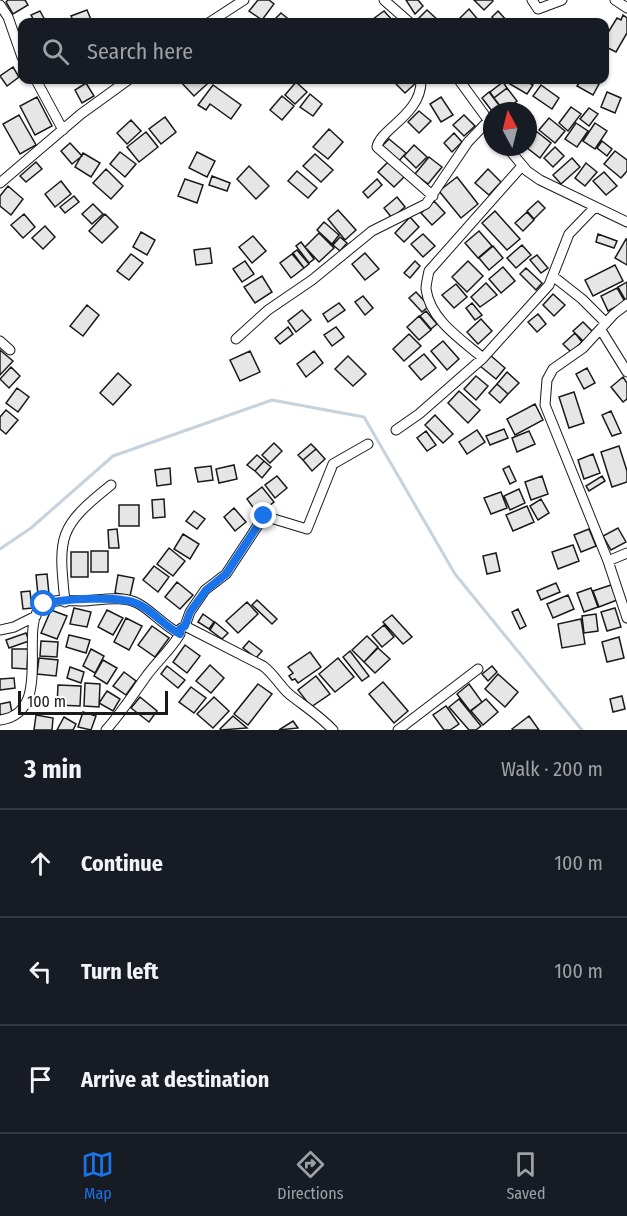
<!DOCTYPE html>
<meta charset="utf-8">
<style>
:root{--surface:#171b24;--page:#20242c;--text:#f1f3f6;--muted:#9ea1a6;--line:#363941;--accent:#1a73e8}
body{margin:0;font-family:"Fira Sans Condensed",sans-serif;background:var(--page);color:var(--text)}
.compass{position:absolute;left:483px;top:102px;width:54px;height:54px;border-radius:50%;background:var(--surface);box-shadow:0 2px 4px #0004;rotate:353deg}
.scale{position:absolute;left:18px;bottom:15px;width:150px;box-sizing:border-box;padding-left:6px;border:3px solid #1a1a1a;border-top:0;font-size:16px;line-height:21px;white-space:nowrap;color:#1a1a1a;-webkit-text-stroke:4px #fff;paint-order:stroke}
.stop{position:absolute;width:18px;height:18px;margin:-14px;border:4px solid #1a73e8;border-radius:50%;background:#fff}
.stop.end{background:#1a73e8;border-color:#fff;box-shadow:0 2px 6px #0008}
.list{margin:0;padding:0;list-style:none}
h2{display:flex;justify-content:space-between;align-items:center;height:78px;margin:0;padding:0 24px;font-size:26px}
h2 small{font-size:20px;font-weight:400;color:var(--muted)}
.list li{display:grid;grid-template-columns:39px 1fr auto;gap:18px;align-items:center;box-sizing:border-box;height:108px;padding:0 24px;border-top:2px solid var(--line)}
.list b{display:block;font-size:22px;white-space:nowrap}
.list em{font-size:20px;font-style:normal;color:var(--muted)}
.icon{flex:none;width:33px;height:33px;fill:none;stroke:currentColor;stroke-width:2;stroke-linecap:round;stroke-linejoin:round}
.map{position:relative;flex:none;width:627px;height:730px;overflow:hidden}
.search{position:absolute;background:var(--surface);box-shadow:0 2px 4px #0004;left:18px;right:18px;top:18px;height:66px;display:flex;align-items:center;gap:15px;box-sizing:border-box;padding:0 21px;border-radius:12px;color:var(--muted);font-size:22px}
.sheet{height:402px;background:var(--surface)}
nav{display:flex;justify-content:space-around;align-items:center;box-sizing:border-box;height:84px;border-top:2px solid var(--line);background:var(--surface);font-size:16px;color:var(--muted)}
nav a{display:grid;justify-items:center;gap:3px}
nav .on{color:var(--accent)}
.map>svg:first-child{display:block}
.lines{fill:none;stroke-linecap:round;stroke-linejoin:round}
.stream{stroke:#c6d2dc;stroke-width:3}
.building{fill:#e6e6e6;stroke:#1a1a1a;stroke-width:1.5}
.street-casing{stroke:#1a1a1a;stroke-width:11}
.street{stroke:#fff;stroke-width:9}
.route{stroke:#1a73e8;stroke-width:8}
</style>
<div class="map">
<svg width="627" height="730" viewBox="0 0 627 730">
<rect width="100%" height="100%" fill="#fff"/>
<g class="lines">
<path class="stream" d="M0,549l31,-21 82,-72 159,-56 92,17 91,157 127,156"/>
</g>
<path class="building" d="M8,0h17l3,5 -15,9 -7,-12z
M258,0h11l5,4 -12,16 -13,-9z
M406,0h12l5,6 -8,8z
M474,0h18l1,1 -9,9z
M469,9l11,13h-24z
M87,10l5,12h-18l-3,-6z
M427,10l13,12h-16l-5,-4z
M40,11l6,11h-11l-4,-7z
M384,11l10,11h-18l-3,-3z
M498,11l10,11h-11l-5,-5z
M281,13l11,9h-20z
M623,15l4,3v15l-11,19 -12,-6v-7l13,-21 4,2z
M13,67l6,10 -12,9 -7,-10z
M179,80h23l5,4 -13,12z
M395,80h24l-14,13 -12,-12z
M513,80h10l10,5 -6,9 -17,-10z
M581,80h10l8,4 -6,11 -16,-9z
M296,82l11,10 -12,12 -10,-9z
M503,82l4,6 -13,10 -4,-6z
M86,83l8,13 -12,7 -7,-13z
M213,85l28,20 -10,14 -21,-15 -4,6 -8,-5z
M541,85l18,13 -7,11 -19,-13z
M507,88l10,13 -13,10 -10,-13z
M489,92l13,17 -2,2h-8l-10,-13z
M607,92l14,6 -6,15 -14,-6z
M310,94l12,10 -9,12 -13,-9z
M282,96l12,10 -12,14 -12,-10z
M37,97l15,29 -17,9 -15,-29z
M441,97l12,18 -12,7 -11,-18z
M571,107l10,7 -13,17 -9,-8z
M589,108l9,6 -9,12 -9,-7z
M419,111l12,10 -12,12 -11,-11z
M19,115l17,30 -16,9 -17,-30z
M464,115l11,11 -11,10 -11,-11z
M165,117l11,15 -15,12 -12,-15z
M549,118l16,13 -10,12 -16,-13z
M131,120l10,11 -14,13 -10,-11z
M576,123l12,8 -11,16 -12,-8z
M595,123l12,8 -12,18 -12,-8z
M329,129l14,13 -15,17 -15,-12z
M536,131l15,12 -11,15 -14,-11z
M146,132l12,15 -19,15 -12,-15z
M454,133l8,9 -10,10 -8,-9z
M389,139l17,14 -8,9 -17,-15z
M602,141l10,8 -5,7 -10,-8z
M70,143l12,13 -10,8 -11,-13z
M414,145l13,12 -11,11 -12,-12z
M555,147l9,9 -11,11 -9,-9z
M615,151l12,9v11l-6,7 -17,-14z
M120,152l16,12 -11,13 -15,-13z
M197,152l18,9 -8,16 -18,-9z
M83,153l17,10 -9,14 -16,-10z
M315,154l18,16 -12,12 -18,-16z
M429,157l13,10 -14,17 -13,-10z
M572,158l8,9 -19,17 -8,-9z
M389,161l16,15 -11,11 -16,-15z
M36,162l6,7 -16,13 -6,-6z
M586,163l11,9 -12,14 -10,-8z
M249,166l20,20 -13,13 -19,-20z
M106,169l17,17 -12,13 -18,-16z
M488,169l13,13 -12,13 -14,-12z
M297,171l20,17 -9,10 -20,-17z
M604,172l13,14 -11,9 -13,-14z
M212,176l18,7 -3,8 -18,-6z
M457,177l21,27 -17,14 -22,-27z
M185,179l18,6 -6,18 -19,-7z
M377,179l5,6 -14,13 -5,-6z
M61,181l10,13 -16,13 -10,-13z
M8,186l15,13 -12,16 -11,-9v-10z
M74,196l5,6 -14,11 -5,-6z
M397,197l8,10 -13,11 -8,-10z
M434,201l11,12 -13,12 -11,-12z
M538,201l7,7 -11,11 -7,-8z
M93,204l10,10 -11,10 -10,-10z
M338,210l18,20 -11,10 -17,-21z
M495,211l25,28 -13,11 -25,-27z
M527,212l7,8 -11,11 -8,-8z
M24,214l11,13 -12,11 -12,-13z
M105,214l13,13 -16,16 -13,-12z
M410,217l9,10 -15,15 -9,-9z
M324,222l15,13 -7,9 -15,-14z
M45,226l10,11 -12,12 -11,-11z
M479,231l13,15 -14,12 -13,-15z
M141,232l14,8 -8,15 -14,-8z
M319,233l15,15 -15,14 -14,-15z
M423,234l12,12 -12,11 -12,-13z
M598,234l19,7 -3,7 -18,-6z
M253,236l13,15 -14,12 -13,-16z
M340,237l7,6 -7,8 -7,-6z
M626,239h1v26l-12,-7z
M301,242l13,17 -5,4 -13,-17z
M522,245l9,10 -15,13 -9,-10z
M493,246l10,12 -14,12 -10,-12z
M210,248l2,15 -16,2 -2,-15z
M297,250l12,14 -5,4 -11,-15z
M365,253l14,16 -14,11 -13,-16z
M131,254l12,9 -14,17 -12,-9z
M292,254l12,14 -13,10 -11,-15z
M537,255l11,13 -7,5 -11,-13z
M245,261l9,13 -12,8 -9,-13z
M415,261l5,5 -10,12 -6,-5z
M468,261l15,15 -16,16 -15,-15z
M615,265l8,16 -30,15 -8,-16z
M503,267l12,14 -14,12 -12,-14z
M526,268l16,15 -6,7 -16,-16z
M262,276l10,16 -17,11 -11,-16z
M627,282v19h-1l-8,-14z
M486,283l11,12 -17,12 -9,-10z
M456,284l11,13 -13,11 -12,-13z
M617,288l8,14 -17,9 -7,-15z
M416,292l13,14 -7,6 -13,-14z
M553,294l12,11 -11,11 -11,-11z
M363,296l10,12 -8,7 -10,-13z
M339,303l6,7 -17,12 -5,-8z
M472,303l10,12 -7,5 -9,-12z
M87,305l12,10 -16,21 -13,-10z
M302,310l9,10 -15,12 -8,-11z
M426,311l11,13 -6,5 -11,-13z
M538,314l8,10 -9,8 -9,-10z
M419,316l12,14 -12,10 -12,-13z
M481,319l11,12 -14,13 -11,-12z
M583,322l10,10 -10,9 -10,-10z
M288,327l5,7 -13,10 -5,-6z
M336,327l8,10 -12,9 -8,-11z
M575,333l7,9 -11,10 -8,-8z
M409,334l12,12 -17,15 -11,-12z
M443,341l16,18 -12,11 -16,-19z
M0,350l13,11 -13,14z
M250,351l10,21 -20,9 -10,-21z
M314,351l9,12 -17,14 -9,-13z
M424,354l12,14 -15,12 -12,-14z
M490,355l15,13 -9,11 -16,-13z
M348,356l18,18 -13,12 -18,-17z
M11,367l9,9 -11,12 -9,-9z
M587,368l8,15 -11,6 -8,-15z
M507,372l12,11 -11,11 -11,-10z
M118,373l13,12 -18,20 -13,-12z
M476,376l12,10 -12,14 -12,-11z
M623,377l4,6v16l-4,3 -12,-15z
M497,384l11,10 -8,9 -11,-10z
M17,388l12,9 -11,15 -12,-9z
M459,391l21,19 -12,13 -20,-20z
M574,392l10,31 -15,5 -10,-31z
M535,404l8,16 -28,15 -8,-16z
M6,410l12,10 -12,14 -6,-5v-12z
M611,411l10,22 -9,3 -10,-21z
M435,415l18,19 -10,9 -18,-18z
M504,429l4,9 -18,7 -4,-9z
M477,430l8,12 -18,12 -8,-12z
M426,431l10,14 -9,6 -10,-13z
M529,431l6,13 -18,8 -5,-14z
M274,443l8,8 -12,12 -8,-8z
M311,444l5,5 -13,11 -5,-5z
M619,446l8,25v11l-15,5 -11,-35z
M316,449l9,10 -13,12 -9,-11z
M593,454l7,19 -16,6 -6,-19z
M257,455l7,6 -9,10 -8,-6z
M264,461l7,6 -9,11 -7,-7z
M234,465l3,14 -18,4 -3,-14z
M211,466l2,14 -15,2 -3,-14z
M509,466l7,15 -6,3 -7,-15z
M170,468l1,16 -14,2 -2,-16z
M277,476l10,12 -12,10 -10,-13z
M542,476l6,18 -17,6 -6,-18z
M602,476l3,5 -16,10 -3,-5z
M262,487l12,15 -16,12 -11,-15z
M519,489l6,14 -15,7 -6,-14z
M501,492l6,16 -16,6 -7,-16z
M164,499l1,18 -12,1 -1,-18z
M541,499l8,14 -11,7 -8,-14z
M119,505h20v21h-20z
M527,506l7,16 -21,9 -7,-16z
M234,508l12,14 -11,9 -11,-14z
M194,511l11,8 -8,10 -11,-8z
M618,528l8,14 -15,8 -8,-14z
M117,529l2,19h-10l-1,-18z
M589,529l7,17 -15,6 -7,-17z
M183,534l16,10 -9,15 -16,-10z
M573,545l6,16 -21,8 -6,-17z
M169,548l16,13 -12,15 -16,-12z
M91,551h17v21h-17z
M71,552h17v25h-17z
M496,553l4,18 -13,3 -4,-18z
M154,566l15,11 -11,15 -15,-12z
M47,574l2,20 -11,1 -2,-20z
M118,575l16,3 -4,18 -15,-3z
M177,582l16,13 -13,14 -15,-12z
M556,583l4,9 -19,8 -4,-9z
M611,585l6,15 -18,7 -6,-16z
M591,588l7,19 -14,5 -7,-19z
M30,591l2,17 -9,1 -2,-17z
M568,595l6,14 -21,9 -6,-14z
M257,600l20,19 -5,5 -20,-19z
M247,602l11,12 -20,19 -12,-12z
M74,608l17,4 -4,15 -17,-3z
M615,608l6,19 -14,4 -6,-19z
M518,609l8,17 -6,3 -8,-17z
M51,610l16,6 -10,23 -16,-6z
M107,610l16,8 -10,17 -15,-8z
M203,614l11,8 -5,7 -11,-7z
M596,614l2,17 -14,2 -2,-17z
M392,615l20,22 -9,7 -20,-22z
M126,618l16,8 -13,24 -15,-8z
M581,619l4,25 -23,4 -4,-24z
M215,622l13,11 -6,6 -12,-9z
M384,625l10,12 -12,10 -10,-12z
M152,626l17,12 -14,19 -17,-12z
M26,633l3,8 -20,7 -3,-8z
M69,635l21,5 -4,13 -20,-6z
M367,636l11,11 -14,15 -12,-12z
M619,637l5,21 -17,4 -5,-20z
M41,641l17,1 -1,15 -17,-1z
M249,641l13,10 -6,7 -13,-10z
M185,645l15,11 -13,17 -14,-11z
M378,648l12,11 -15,14 -11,-11z
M12,649h16l-1,20 -15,-1z
M91,649l13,7 -9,17 -12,-7z
M350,651l19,25 -7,5 -19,-24z
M310,652l11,15 -23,16 -3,-4 -3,1 -3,-4 4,-3 -5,-6z
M39,658l19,2 -2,16 -19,-2z
M338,658l16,19 -19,15 -16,-18z
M103,660l14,8 -10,16 -13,-8z
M210,665l14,13 -13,15 -15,-12z
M167,666l18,14 -7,8 -17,-14z
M492,666l5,6 -9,9 -6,-7z
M70,667l14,5 -3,11 -14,-5z
M124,672l12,9 -10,14 -13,-9z
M498,674l20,18 -13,15 -20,-18z
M316,676l14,18 -19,13 -13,-17z
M14,678l1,10 -15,2v-11z
M383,682l25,29 -14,12 -25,-29z
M85,683l15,1 -1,23 -15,-1z
M258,684l14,10 -24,31 -14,-11z
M469,684l13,18 -12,9 -13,-17z
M58,685l23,1 -1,20 -23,-1z
M191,687l15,11 -12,15 -15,-11z
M107,691l13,8 -7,12 -14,-8z
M622,696l3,13 -12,3 -3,-13z
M140,697l17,14 -8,11 -18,-14z
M214,697l15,14 -16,17 -16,-14z
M459,699l22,27 -5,4h-7l-20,-23z
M486,699l12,13 -15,13 -12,-14z
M10,702l2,11 -12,2v-11z
M446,706l13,18 -9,6h-6l-11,-15z
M83,712l13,4 -5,14 -13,-3z
M36,715l17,3 -1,12h-18z
M233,716l14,12 -26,2 -1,-1z
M529,716l10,14h-26l-1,-1z
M64,717l12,7 -3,6h-16z
M293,721l5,7 -19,2z"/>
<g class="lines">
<defs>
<path id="street" d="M384,0l25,22
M532,0l6,9 24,-9
M615,0l12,8
M0,5l8,12 14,40
M210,22l34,-22
M36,80l27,50
M421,80c1,34 -41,49 -44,67l56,49
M459,80l32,44
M507,147l20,24 13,9 87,42
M0,183l81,-69 47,-34
M554,277l28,22 24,24
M627,304l-13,10 -31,34 -30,21 -6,11 -2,25 63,156 19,57
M601,330l26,42
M236,339l32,-29 44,-30 60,-49 54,-27 42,-62 20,-21
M0,341l10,9
M483,358c-21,-18 -53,-38 -57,-69 0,-5 2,-13 3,-18l93,-105
M396,430l23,-16 64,-56 66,-73 20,-51 26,-27
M608,561l19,-8
M65,602c-7,-66 -7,-75 46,-117
M185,626l5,-14 15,-22 21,-16 38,-58 43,13 26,-65 35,-20
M0,630l14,-3 22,-11
M0,720c56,-7 16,-96 43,-115 10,-7 30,-4 41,-4 17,-1 40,-6 55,3 14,8 24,21 41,30v-5l5,-3 78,40c11,8 16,19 26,28 15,12 30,21 44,36
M106,730c15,-17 26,-34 39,-52 11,-16 25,-27 35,-44
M398,730l80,-61"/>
</defs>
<use href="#street" class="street-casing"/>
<use href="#street" class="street"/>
</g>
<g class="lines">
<path class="route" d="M44,604c18,-5 77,-9 94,0 14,6 26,22 42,30v-5l5,-3 5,-14 16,-22 20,-16 38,-58"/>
</g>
</svg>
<svg class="compass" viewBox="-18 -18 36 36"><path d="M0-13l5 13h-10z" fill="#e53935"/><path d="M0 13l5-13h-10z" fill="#9ea1a6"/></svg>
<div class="scale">100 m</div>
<div class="stop" style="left:44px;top:604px"></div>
<div class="stop end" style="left:264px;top:516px"></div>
<div class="search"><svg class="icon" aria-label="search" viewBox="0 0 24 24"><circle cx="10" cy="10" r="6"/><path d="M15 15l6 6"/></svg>Search here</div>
</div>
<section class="sheet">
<h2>3 min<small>Walk · 200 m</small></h2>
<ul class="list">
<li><svg class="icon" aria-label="ahead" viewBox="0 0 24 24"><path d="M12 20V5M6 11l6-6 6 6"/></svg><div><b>Continue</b></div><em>100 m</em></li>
<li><svg class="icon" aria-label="left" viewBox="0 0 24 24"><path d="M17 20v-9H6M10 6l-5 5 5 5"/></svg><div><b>Turn left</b></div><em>100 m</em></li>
<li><svg class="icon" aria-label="arrive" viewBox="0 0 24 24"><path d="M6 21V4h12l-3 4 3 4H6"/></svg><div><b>Arrive at destination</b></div></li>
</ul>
</section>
<nav>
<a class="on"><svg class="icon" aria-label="map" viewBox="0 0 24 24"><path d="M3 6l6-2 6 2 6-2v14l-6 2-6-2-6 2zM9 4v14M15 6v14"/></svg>Map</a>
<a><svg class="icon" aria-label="directions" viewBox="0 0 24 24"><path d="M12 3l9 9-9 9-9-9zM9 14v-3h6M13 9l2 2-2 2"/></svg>Directions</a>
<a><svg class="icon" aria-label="saved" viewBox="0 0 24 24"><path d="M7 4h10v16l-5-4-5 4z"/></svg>Saved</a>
</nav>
